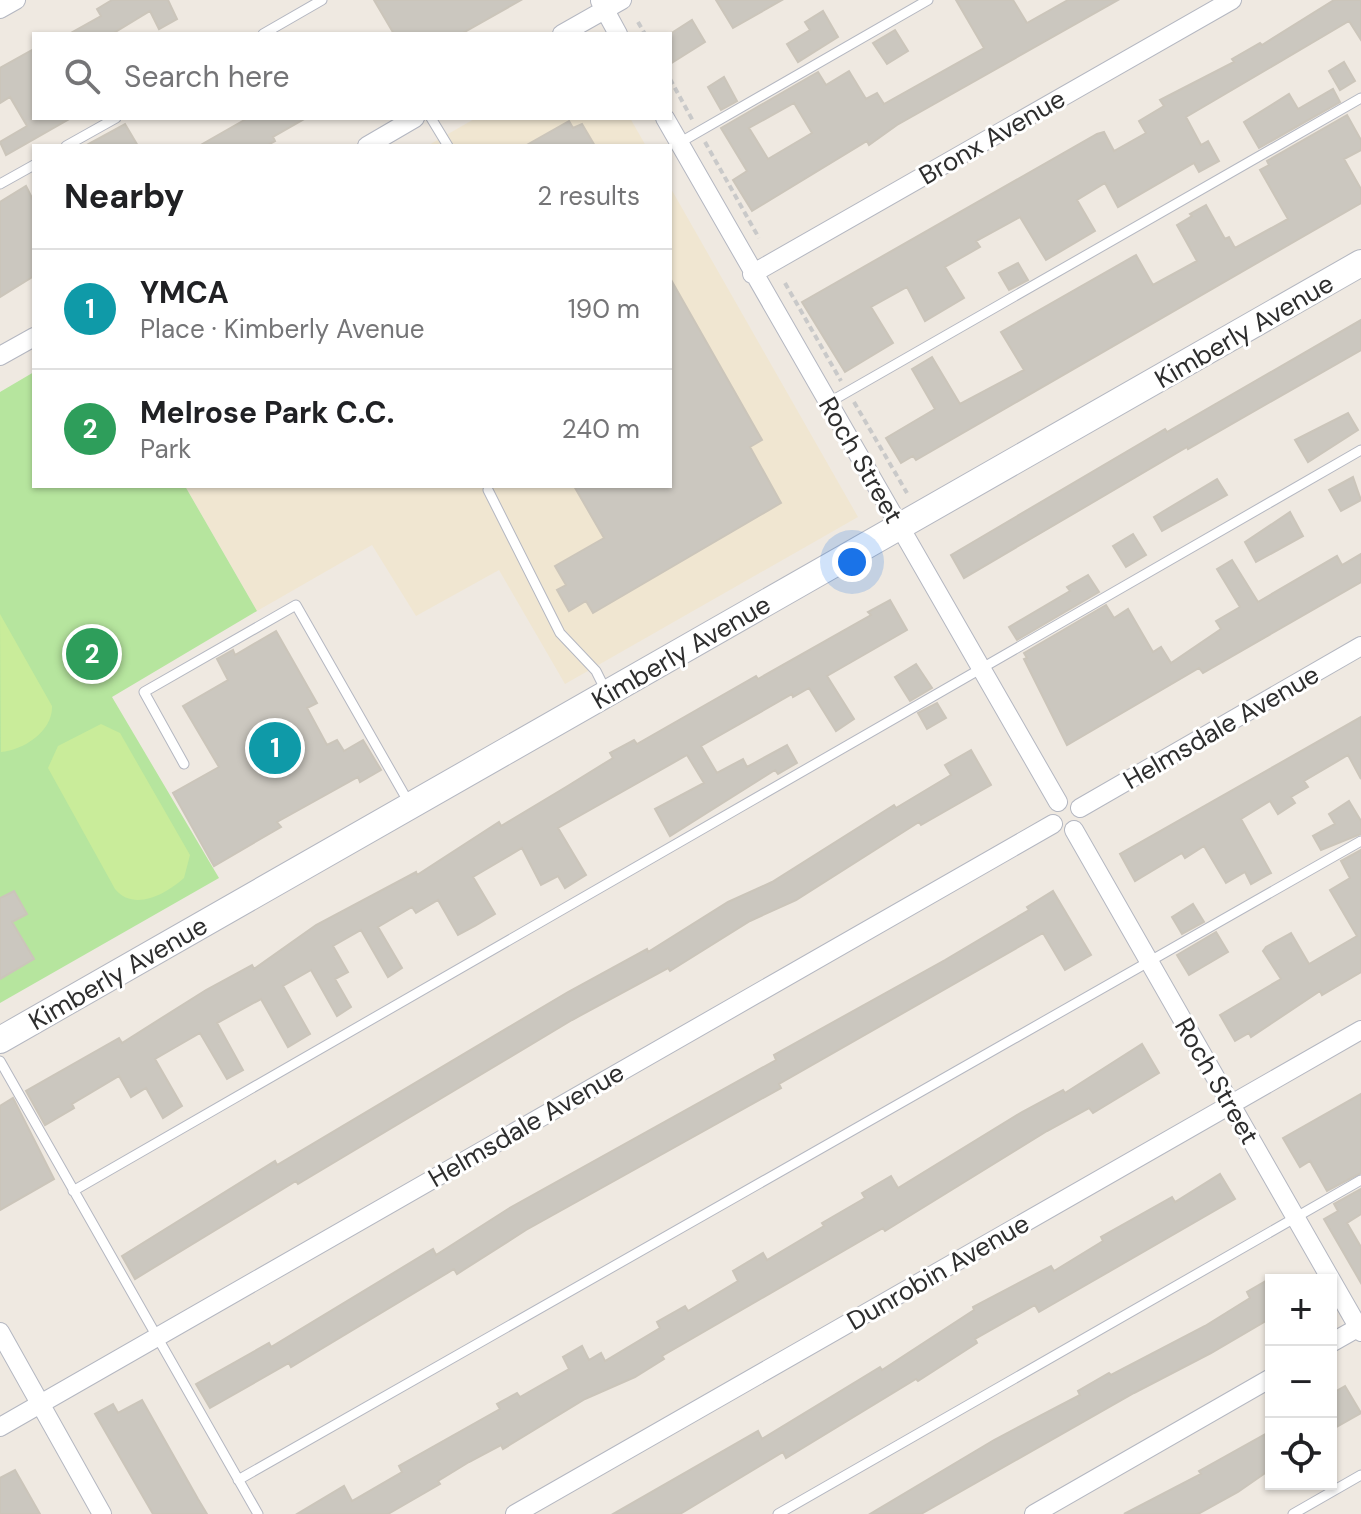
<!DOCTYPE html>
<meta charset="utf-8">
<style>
:root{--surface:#fff;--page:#f6f6f6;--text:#202124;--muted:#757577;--line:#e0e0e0;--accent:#4264fb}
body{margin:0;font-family:"DM Sans",sans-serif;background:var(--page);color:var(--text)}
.controls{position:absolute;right:24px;bottom:24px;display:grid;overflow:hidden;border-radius:0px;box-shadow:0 2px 6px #0004}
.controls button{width:72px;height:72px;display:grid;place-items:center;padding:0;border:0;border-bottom:2px solid var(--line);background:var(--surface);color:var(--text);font:40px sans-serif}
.you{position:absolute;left:852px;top:562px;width:28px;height:28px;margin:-20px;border:6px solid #fff;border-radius:50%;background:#1a73e8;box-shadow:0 0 0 12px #1a73e833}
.badge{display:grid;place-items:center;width:52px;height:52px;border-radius:50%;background:var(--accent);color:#fff;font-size:26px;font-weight:700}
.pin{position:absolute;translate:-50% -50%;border:4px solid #fff;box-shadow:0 2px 8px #0006}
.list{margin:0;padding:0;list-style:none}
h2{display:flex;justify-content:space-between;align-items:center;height:104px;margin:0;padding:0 32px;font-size:34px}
h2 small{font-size:26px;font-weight:400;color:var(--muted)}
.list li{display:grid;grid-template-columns:52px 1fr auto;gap:24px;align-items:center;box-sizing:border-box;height:120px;padding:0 32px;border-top:2px solid var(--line)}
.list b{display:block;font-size:30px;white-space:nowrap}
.list p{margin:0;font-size:26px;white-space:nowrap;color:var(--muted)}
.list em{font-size:26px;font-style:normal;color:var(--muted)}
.icon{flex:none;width:44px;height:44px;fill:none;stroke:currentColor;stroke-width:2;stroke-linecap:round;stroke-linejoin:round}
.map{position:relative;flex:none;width:1361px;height:1514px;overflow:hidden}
.search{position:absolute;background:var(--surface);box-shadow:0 2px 6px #0004;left:32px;top:32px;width:640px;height:88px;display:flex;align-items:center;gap:20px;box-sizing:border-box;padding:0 28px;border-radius:0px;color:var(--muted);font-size:30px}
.panel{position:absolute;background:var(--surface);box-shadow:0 2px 6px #0004;left:32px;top:144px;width:640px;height:344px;border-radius:0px}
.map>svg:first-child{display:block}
.education{fill:#f0e6d1}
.green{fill:#b6e59e}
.pitch{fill:#c9ec9a}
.building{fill:#cbc7bf;stroke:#cbc5ba;stroke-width:2;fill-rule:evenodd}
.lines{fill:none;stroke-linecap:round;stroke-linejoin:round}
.lane-casing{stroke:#b4b7c1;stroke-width:11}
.street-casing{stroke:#b4b7c1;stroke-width:20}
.secondary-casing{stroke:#b4b7c1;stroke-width:28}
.path{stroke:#c9c9c9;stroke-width:4;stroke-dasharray:6 4;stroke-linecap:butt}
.lane{stroke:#fff;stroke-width:9}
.street{stroke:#fff;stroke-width:18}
.secondary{stroke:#fff;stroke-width:26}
.labels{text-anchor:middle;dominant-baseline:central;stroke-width:6;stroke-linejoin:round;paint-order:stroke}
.street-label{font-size:26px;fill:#2e2e2e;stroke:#fff}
</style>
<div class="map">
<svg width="1361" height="1514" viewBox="0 0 1361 1514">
<rect width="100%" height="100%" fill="#efe9e1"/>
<path class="education" d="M476,118h154l16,28h-219z
M670,187l188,330 -293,167 -66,-114 -83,46 -44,-71 -115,66 -72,-125h485z"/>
<path class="green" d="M34,372v114h151l72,125 -145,86 107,181 -219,125v-611z"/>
<path class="pitch" d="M0,614l52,92c1,25 -28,44 -51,46z
M101,724l19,9 70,122 -6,23c-18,16 -50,34 -69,11l-67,-121 10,-22z"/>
<path class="building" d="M112,0h56l9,19 -18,10 -9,-18 -38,23h-43l32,-18 -4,-7z
M374,0h147l-60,34h-67z
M716,0h66l-49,28z
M956,0h57l14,23 41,-23h50l-221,125 -28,20 -2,-4 -115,70 -19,-31 14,-9 -26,-43 97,-56 8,13 23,-14 17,28 11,-6 7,11 100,-56zM794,103l18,30 -44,26 -19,-31z
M1334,0h27v40l-12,-19 -163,96 15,28 7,-4 11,20 -20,11 -5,-9 -76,44 -13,-24 -28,17 18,31 -49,29 -26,-43 -44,24 4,6 -35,20 19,31 -39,23 -18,-34 -36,20 22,36 -48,29 -43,-70 295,-168 7,-2 10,19 32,-18 -7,-12 25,-15 -4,-6 74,-38 -2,-3 28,-16 2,2z
M823,11l15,26 -40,25 -11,-18 23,-14 -5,-8z
M692,20l13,22 -35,22v-30z
M895,30l13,21 -21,13 -14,-21z
M34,49v69h37l-65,37 -6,-13 27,-16 -17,-29 -10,6v-35z
M1344,62l11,19 -15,9 -11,-19z
M724,77l13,24 -16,9 -13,-23z
M1333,89l7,13 -81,46 -15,-26 45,-28 9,15z
M1347,115l14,25v10l-17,9 17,30v14l-445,257 -3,-4 -12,7 -15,-25 49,-29 -23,-40 20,-12 28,47 64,-34 -23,-38 135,-77 17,30 44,-24 -20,-36 15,-9 -2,-2 16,-9 19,34 4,-2 6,11 53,-29 -28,-49 9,-5 -2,-4z
M248,118h58l-33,19 2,4 -9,5h-67z
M569,121l4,7 9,-4 13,22h-70z
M125,124l13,22h-53z
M26,186l8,16v74l-34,21v-95z
M1018,263l10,17 -19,10 -10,-17z
M670,278l92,162 -12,7 31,56 -188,110 -7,-12 -17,10 -12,-21 9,-5 -11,-19 49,-28 -30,-52h96z
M1361,320v30l-173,99 -1,-2 -223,131 -13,-23 214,-126 2,3z
M1348,413l10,17 -50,32 -13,-22z
M1353,477l8,23 -20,11 -12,-21z
M1217,479l10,16 -65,36 -8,-14z
M1290,512l13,24 -47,26 -11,-20z
M1133,534l13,21 -20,12 -13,-21z
M1361,554v28l-158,91 -4,-5 -132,77 -43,-86 3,-1 -3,-5 82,-48 8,13 14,-9 25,43 8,-5 10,16 50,-34 -5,-8 24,-14 -23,-38 15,-9 26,42 79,-46 5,9z
M1088,575l11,17 -82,48 -8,-13 61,-36 -3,-4z
M890,600l17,30 -80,46 27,43 -18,12 -27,-43 -16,9 -1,-3 -91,52 16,27 26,-14 4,8 40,-22 10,18 -19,11 -3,-4 -105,66 -15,-27 49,-26 -17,-28 -129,73 28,47 -21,13 -7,-12 -17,9 -19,-37 -49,29 22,37 -20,12 -17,9 -20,-35 -22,13 -4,-6 -34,20 24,41 -14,9 -27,-47 -28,16 15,26 -13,7 16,28 -14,9 -26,-46 -28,16 27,48 -22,13 -27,-48 -44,24 26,47 -16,9 -27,-46 -45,26 27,47 -19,12 -17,-30 -15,9 -12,-21 -47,28 2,4 -29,17 -19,-34 93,-53 3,5 84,-53 46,-25 2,4 62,-44 100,-53 1,3 82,-53 2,4 65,-39 47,-29 -3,-5 24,-13 3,4 119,-68 2,3 113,-64 -3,-3z
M276,631l41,72 -10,5 20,37 10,-5 7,11 19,-11 18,30 -21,12 -2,-5 -81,45 4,5 -67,39 -41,-73 46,-26 -36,-61 45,-26 -11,-21 16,-9 2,5z
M916,664l16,24 -22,13 -15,-24z
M937,703l9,15 -19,11 -9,-16z
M1361,717v62l-13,-24 -44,26 4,6 -17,10 4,6 -17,11 -8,-13 -29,18 30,54 -20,11 -6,-12 -19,11 -22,-37 -19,12 -3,-5 -47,28 -15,-27z
M971,750l20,35 -70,40 -2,-3 -123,78 -46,21 -80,50 -2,-3 -96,52 -274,164 -2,-3 -161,98 -13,-23 153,-95 2,4 291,-173 79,-43 1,3 80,-50 44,-20 122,-77 2,3 55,-33 -6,-10z
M1349,801l12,20v13l-40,16 -8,-14 22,-12 -6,-10z
M1361,850v122l-39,23 -2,-4 -69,46 -2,-4 -14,8 -15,-26 61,-36 -18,-28 3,-4 25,-14 18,31 48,-28 -27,-46 20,-12 -9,-17z
M14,891l13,23 -15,8 22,37 -34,20v-81z
M1053,891l38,64 -26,15 -22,-37 -264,151 2,4 -255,142 -69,44 -3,-5 -163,98 -2,-4 -79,45 -14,-24 73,-41 2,4 162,-98 3,6 72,-46 268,-149 -2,-5 171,-95 84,-50 -2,-3z
M1193,904l11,18 -22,12 -10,-17z
M1216,932l12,20 -39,23 -12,-20z
M1142,1044l17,29 -66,40 -4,-5 -42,23 -162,100 -2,-3 -221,128 2,3 -29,18 -50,22 -82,50 -2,-4 -32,17 -31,19 2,3 -52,30h-91l47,-28 8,15 50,-29 -3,-6 101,-57 -3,-5 20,-11 3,4 49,-28 -6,-12 19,-11 7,14 12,-7 4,8 55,-33 -3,-6 28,-16 3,5 50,-30 -5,-10 30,-18 4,7 57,-34 -2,-3 43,-25 -3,-5 29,-17 7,12 124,-76 41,-22 2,3z
M1361,1094v79l-34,18 -17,-30 -10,6 -17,-29z
M13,1098l41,81 -54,31v-104z
M1220,1174l15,25 -196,113 -4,-7 -60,34 2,4 -59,38 -2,-2 -130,79 -3,-6 -103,62h-67l145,-83 4,8 118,-72 2,3 92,-60 -1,-3 78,-41 3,5 49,-30 -2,-4 71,-40 3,5z
M1361,1189v25l-14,9 14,24v36l-37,-64 14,-8 -4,-7z
M1271,1278v40l-60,35 -77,40 -213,121h-51l124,-74 86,-45 -2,-4 31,-18 2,2 94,-49 45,-28 -3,-6z
M1345,1386l16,27 -30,17v-36z
M142,1400l56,99 9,15h-54l-58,-100 18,-10 5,9z
M1271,1431v38l-33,23 -40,22h-74l77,-40 -2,-3z
M15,1470l25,44h-40v-36z"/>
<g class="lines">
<defs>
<path id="lane" d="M263,34l59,-34
M431,118l17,28
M679,143l249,-143
M66,146l50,-28
M0,184l34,-19
M828,403l533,-305
M488,490l72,143 36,38 10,20
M184,764l-40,-72 152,-87 113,198
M0,1061l258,453
M73,1191l1288,-741
M238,1480l1123,-639
M778,1514l583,-334
M1293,1514l68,-39"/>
<path id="street" d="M600,1l18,33
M0,9l16,-9
M562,34l60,-34
M665,118l393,684
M367,146l48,-28
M752,274l480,-274
M0,356l34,-19
M1080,808l281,-162
M1074,830l287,502
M0,1332l102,182
M1331,1343l30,-17
M0,1427l1053,-603
M515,1514l846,-484
M1034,1514l237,-136"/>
<path id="secondary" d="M0,1040l1361,-777"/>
</defs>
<use href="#lane" class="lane-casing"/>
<use href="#street" class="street-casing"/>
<use href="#secondary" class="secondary-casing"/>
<path class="path" d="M638,22l7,12
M670,79l23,42
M705,142l54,96
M785,283l56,98
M854,402l53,91"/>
<use href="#lane" class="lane"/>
<use href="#street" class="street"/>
<use href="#secondary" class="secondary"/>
</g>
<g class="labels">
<g class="street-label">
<text transform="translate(992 137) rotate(-30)">Bronx Avenue</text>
<text transform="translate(1244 331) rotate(-30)">Kimberly Avenue</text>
<text transform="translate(861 460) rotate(60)">Roch Street</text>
<text transform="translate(681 652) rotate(-30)">Kimberly Avenue</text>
<text transform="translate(1221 727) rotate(-30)">Helmsdale Avenue</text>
<text transform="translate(118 973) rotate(-30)">Kimberly Avenue</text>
<text transform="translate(1217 1081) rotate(60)">Roch Street</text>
<text transform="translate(526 1125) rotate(-30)">Helmsdale Avenue</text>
<text transform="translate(938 1272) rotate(-30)">Dunrobin Avenue</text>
</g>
</g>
</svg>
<div class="controls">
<button>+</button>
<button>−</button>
<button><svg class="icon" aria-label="locate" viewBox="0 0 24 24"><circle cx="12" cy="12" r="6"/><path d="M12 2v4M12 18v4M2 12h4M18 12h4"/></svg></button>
</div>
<div class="you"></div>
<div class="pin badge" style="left:275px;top:748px;background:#0f9aa8">1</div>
<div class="pin badge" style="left:92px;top:654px;background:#2e9e5b">2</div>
<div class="search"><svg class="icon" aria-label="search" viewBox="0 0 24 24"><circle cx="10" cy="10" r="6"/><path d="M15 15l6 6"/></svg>Search here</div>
<section class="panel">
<h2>Nearby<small>2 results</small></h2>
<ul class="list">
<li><span class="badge" style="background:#0f9aa8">1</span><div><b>YMCA</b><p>Place · Kimberly Avenue</p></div><em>190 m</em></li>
<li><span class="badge" style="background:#2e9e5b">2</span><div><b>Melrose Park C.C.</b><p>Park</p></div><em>240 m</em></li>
</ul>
</section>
</div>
